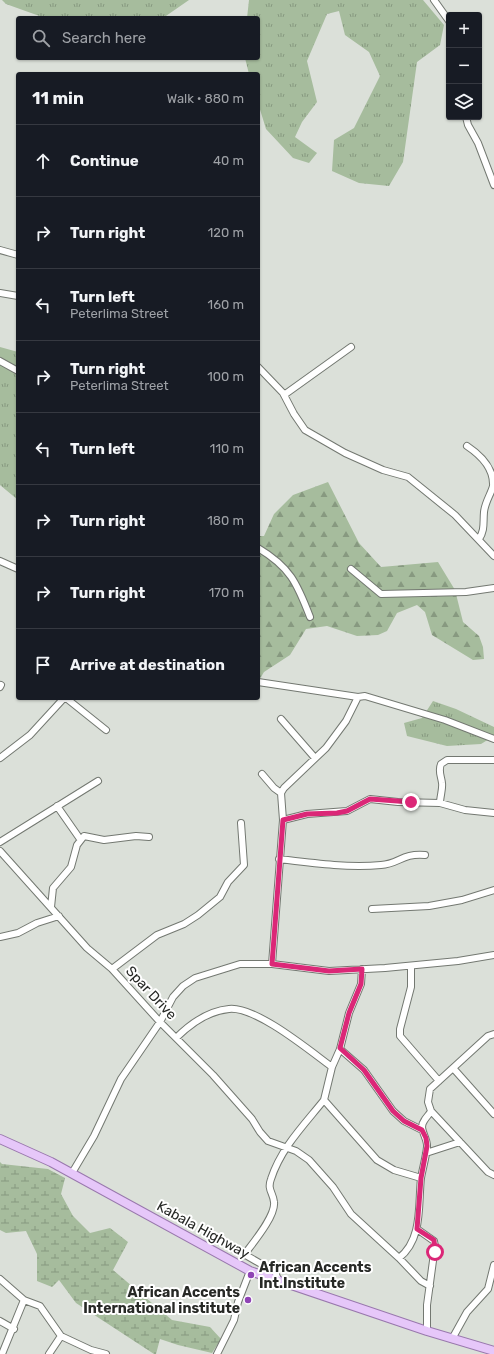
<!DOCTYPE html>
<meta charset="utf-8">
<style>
:root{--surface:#171b24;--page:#20242c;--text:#f1f3f6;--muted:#9ea1a6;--line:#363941}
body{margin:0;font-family:Rubik,sans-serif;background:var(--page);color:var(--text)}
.controls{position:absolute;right:12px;top:12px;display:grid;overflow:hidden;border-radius:4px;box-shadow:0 1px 3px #0004}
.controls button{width:36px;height:36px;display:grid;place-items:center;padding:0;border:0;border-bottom:1px solid var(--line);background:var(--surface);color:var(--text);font:20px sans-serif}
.stop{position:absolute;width:12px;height:12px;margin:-9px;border:3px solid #db2777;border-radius:50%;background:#fff}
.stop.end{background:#db2777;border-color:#fff;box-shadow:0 1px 4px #0008}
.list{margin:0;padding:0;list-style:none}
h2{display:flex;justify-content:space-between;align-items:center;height:52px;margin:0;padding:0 16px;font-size:17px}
h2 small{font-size:13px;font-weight:400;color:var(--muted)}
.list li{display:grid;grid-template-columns:26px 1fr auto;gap:12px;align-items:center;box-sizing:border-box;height:72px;padding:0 16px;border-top:1px solid var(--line)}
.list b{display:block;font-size:15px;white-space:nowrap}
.list p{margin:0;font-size:13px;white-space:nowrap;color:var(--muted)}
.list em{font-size:13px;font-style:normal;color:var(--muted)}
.icon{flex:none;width:22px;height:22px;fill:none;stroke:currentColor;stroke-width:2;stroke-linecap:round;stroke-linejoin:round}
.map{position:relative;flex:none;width:494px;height:1354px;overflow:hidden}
.search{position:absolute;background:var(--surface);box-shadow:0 1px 3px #0004;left:16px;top:16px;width:244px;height:44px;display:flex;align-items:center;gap:10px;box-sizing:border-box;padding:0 14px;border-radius:4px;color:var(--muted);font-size:15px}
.panel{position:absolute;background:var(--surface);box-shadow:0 1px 3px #0004;left:16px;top:72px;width:244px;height:628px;border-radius:4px}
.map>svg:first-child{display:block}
.grass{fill:url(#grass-tufts)}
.forest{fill:url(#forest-firs)}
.wetland{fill:url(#wetland-marsh)}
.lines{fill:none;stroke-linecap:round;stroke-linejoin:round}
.minor-casing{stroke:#737871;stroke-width:8}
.major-casing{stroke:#9978ad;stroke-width:10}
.minor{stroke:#fff;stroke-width:6}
.major{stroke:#e6c7f9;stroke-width:8}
.route{stroke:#db2777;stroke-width:5}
.poi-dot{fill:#8f44b5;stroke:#fff;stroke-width:1.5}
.labels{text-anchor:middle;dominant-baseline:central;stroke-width:4;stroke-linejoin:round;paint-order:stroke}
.street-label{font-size:14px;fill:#272926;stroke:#fff}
.poi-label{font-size:14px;font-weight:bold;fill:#272926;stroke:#fff;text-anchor:start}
</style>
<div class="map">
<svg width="494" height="1354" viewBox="0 0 494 1354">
<defs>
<pattern id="grass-tufts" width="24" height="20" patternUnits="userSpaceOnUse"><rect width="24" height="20" fill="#a6bc9d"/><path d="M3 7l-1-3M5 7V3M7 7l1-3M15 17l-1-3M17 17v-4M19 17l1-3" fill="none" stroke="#879980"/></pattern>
<pattern id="forest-firs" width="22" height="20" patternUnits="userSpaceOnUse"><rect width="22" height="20" fill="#a6bc9d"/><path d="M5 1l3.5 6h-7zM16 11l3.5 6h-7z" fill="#879980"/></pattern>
<pattern id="wetland-marsh" width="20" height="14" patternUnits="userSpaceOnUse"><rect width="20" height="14" fill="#a6bc9d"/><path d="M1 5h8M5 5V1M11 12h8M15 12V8" fill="none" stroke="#879980"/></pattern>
</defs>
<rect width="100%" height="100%" fill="#dbe0d9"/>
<path class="grass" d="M2,0h187l-26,18h-118l-39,-14z
M249,0h174l21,25 -4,20 -23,17 -14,100 -14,24 -30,-3 -27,-12 2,-31 20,-12 26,-52 -11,-24 -24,-17 -6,-24 -12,3 -20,47 10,41 -15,20 -7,15 22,16 -8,10 -16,-5 -27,-29 -8,-26v-29h-9l-4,-16h13v-40h-11z
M0,347l18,5v148l-18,-15z
M433,701l23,8 38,18v9l-13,8 -34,2 -40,-10 -3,-13 18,-5z"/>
<path class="forest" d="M328,482l31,61 22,24 57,-5 17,28 8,32 16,14 4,11 1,12 -11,1 -41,-25 -7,-23 -8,-7 -20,8 -10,18 -9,4 -21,1 -30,-10 -21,3 -16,26 -26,17 -6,10v-146h6l10,-22 19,-19z"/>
<path class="wetland" d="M0,1162l2,2 46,5 17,9 -4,16 12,22 17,17 20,-5 18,14 -15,28 59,50 38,7 11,12 -9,14 -34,-8 -18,-6 -4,15h-2l-78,-51 -17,-23 -7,7 -15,-6v-27l-11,-23 -20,2 -6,-3z"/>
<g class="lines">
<defs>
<path id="minor" d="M434,0l15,21
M466,117l2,8 10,18 16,42
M0,250l18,5
M0,293l18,3
M0,361l18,10
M258,367l25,26 11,21 11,16 40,23 38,17 25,7 47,38 39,41
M284,395l67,-48
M467,446c12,8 27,22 26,40 -2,8 -8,16 -9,26 -1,11 1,18 -5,27
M258,548c32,19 39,35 52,69
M0,561l18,8
M351,569l30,25 85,-2 28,-4
M258,682l100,15
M0,687l1,-2
M66,698l40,32
M281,719l34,39
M0,758l30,-23 34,-37
M262,774l12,14 7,5
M440,803c0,-6 3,-15 2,-20 -1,-8 -4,-12 -1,-19l6,-4h47
M57,806l23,33
M283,820l24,-6 40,-3 23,-12 28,3 42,1 25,7 29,3
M0,842l98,-61
M0,851l87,97 25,21 48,53 53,53 39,44 8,13 8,9 28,10 13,9 24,27 18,27 48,44 22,23 9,5
M279,859c33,4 68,9 102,6 18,-1 21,-12 44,-10
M51,907l2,-19 18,-21 6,-22 7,-9 20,4 32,-4 13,1
M372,909l57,-3 33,-6 32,-10
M0,937l18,-4 19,-10 22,-7
M272,964l11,-144 -2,-27 3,-5 42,-40 20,-27 12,-24 7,-1 80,24 49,19
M411,966v21l-11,42v7l39,45
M112,969l45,-34 27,-11 14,-9 22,-18 8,-15 16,-17 -3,-42
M176,1038c15,-15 32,-27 53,-29 27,-3 81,42 103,58
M340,1049l24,21 29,41 11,10 18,9
M453,1068l41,46
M324,1100l8,-33 8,-18 9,-36 12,-29 1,-15
M324,1100l53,60 17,10 27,8
M431,1111l57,61 6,3
M426,1153l34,-11
M72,1173l22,-37 27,-57 39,-57 13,-25 10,-11 12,-8 45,-14h32l57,7 56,-3 73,-7 36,-6
M417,1229l17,12 1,5 -8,59v26
M223,1242l52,30 4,10
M244,1255c8,-11 32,-39 30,-53 -1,-10 -7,-12 -3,-23 10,-31 33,-54 53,-79
M399,1258c24,-19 19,-53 22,-80 2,-11 5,-21 6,-31 1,-9 -9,-18 -3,-26 2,-4 5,-6 7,-10l-3,-9 2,-13 58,-53 6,-2
M0,1279l24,21 16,6 21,30
M0,1321l14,8
M452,1339l15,-27 21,-23 6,-24
M2,1354l22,-54
M49,1354l12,-18 30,14 15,4
M217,1354l17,-34 4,-18 12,-31"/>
<path id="major" d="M0,1139l51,23 199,109 177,60 67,20"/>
</defs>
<use href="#minor" class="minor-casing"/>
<use href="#major" class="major-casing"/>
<use href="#minor" class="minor"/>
<use href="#major" class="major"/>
</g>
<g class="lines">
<path class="route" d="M411,802l-41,-3 -23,12 -10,2 -30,1 -24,6 -11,144 57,7 33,-2 -1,15 -12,29 -9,35 24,22 29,41 11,10 18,9 4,8 1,8 -6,32 -4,51 17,11 1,12"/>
</g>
<g class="poi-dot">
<circle cx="251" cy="1275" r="4"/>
<circle cx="248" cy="1300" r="4"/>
</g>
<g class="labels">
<g class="street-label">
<text transform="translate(151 993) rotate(47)">Spar Drive</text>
<text transform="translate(203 1230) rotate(29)">Kabala Highway</text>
</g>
<g class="poi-label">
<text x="259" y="1267">African Accents<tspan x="259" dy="16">Int.Institute</tspan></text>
<text x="240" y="1292" text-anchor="end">African Accents<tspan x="240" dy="16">International institute</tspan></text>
</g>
</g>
</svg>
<div class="controls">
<button>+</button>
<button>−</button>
<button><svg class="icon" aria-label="layers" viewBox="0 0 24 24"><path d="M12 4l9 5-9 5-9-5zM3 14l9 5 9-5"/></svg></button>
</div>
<div class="stop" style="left:435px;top:1252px"></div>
<div class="stop end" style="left:411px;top:802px"></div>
<div class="search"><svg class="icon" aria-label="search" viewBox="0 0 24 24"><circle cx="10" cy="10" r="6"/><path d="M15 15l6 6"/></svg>Search here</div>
<section class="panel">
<h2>11 min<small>Walk · 880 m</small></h2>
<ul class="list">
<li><svg class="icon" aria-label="ahead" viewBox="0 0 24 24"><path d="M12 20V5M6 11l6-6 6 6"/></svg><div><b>Continue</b></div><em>40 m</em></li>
<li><svg class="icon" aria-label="right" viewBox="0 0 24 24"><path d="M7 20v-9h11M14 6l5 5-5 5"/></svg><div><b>Turn right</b></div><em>120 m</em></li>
<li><svg class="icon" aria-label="left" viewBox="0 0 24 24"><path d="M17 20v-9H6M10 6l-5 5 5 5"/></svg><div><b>Turn left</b><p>Peterlima Street</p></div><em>160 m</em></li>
<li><svg class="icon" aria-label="right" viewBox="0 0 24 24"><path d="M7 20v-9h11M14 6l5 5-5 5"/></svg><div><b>Turn right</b><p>Peterlima Street</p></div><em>100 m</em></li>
<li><svg class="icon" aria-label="left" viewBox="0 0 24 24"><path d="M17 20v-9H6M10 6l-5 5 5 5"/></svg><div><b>Turn left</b></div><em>110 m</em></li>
<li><svg class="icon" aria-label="right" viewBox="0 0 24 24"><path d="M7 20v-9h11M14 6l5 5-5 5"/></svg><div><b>Turn right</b></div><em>180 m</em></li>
<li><svg class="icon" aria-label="right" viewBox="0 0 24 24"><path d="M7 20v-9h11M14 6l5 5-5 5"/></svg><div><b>Turn right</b></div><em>170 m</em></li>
<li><svg class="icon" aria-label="arrive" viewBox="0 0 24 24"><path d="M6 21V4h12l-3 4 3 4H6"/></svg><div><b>Arrive at destination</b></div></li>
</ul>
</section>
</div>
